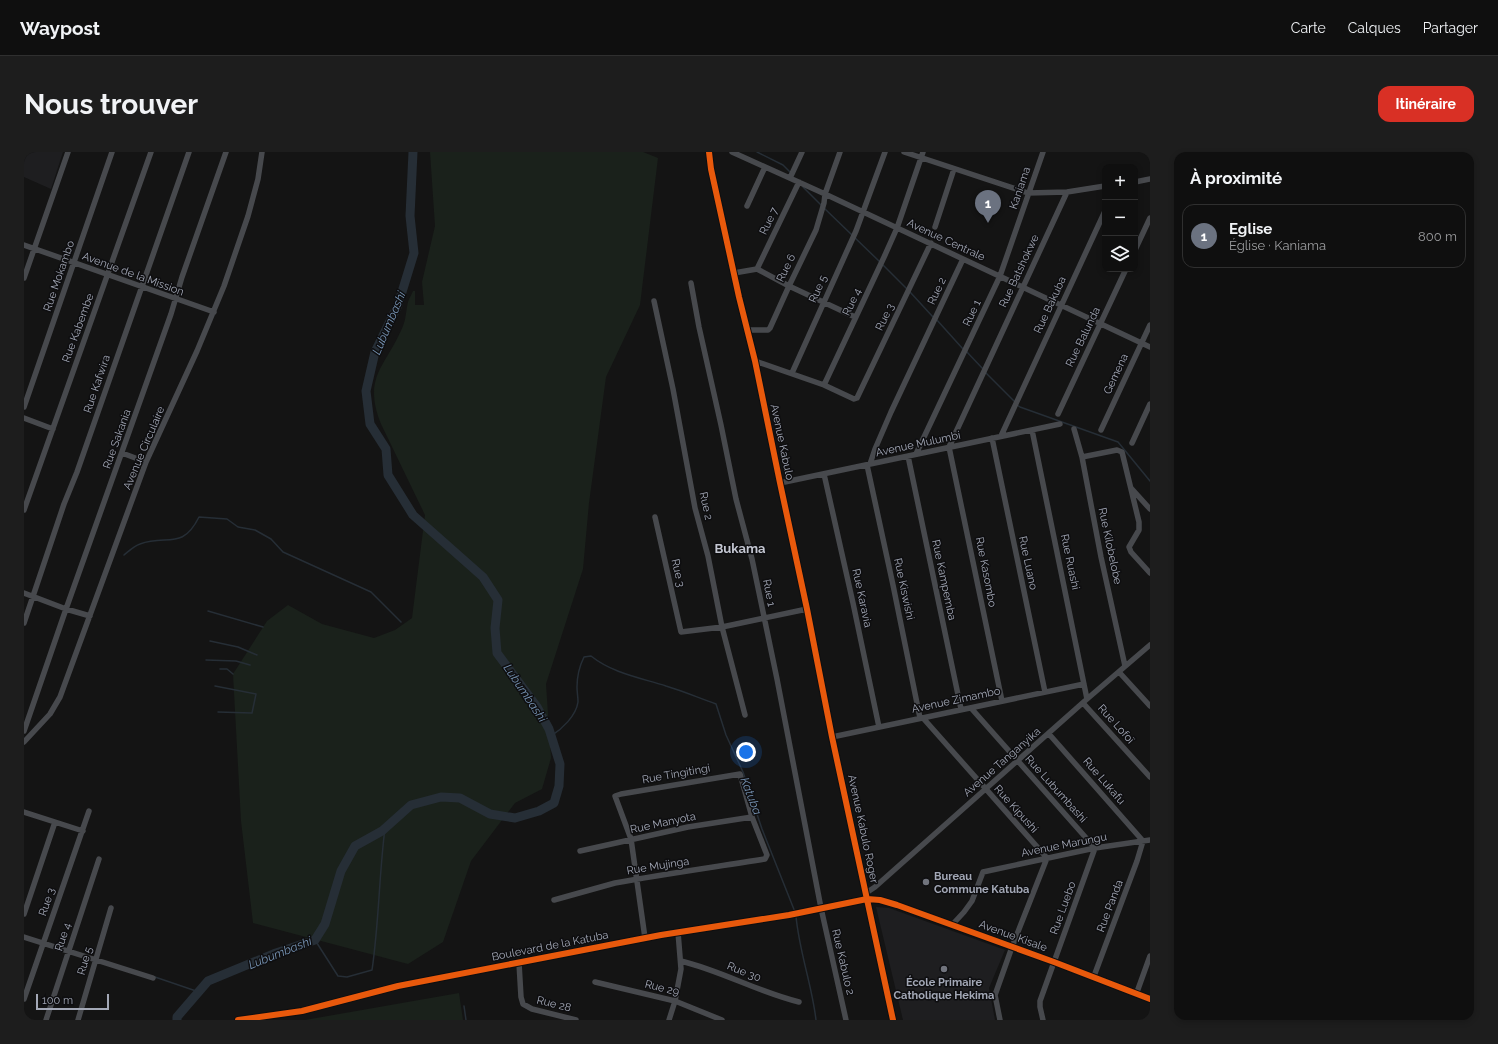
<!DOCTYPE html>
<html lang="fr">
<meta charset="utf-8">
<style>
:root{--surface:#0f0f0f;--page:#1d1d1d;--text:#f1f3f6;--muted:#9b9c9e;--line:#2f2f2f;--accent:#d93025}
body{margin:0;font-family:Raleway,sans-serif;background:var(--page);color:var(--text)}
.controls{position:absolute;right:12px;top:12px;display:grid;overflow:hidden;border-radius:8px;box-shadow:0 2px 6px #0003}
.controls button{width:36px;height:36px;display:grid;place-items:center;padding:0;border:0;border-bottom:1px solid var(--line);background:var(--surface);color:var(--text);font:20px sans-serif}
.scale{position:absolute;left:12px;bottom:10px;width:73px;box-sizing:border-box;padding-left:4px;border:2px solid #a3a8b6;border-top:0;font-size:11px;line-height:14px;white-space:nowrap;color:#a3a8b6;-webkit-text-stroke:3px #0e0e10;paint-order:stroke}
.you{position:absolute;left:722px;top:600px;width:14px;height:14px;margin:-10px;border:3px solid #fff;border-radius:50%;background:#1a73e8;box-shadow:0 0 0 6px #1a73e833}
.badge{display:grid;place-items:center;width:26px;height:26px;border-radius:50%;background:var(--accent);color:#fff;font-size:13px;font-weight:700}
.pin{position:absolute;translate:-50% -33px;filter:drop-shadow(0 1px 2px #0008)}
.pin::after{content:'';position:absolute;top:21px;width:14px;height:12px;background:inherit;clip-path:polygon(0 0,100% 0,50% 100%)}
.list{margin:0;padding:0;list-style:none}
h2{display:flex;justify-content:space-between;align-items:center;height:52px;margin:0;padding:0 16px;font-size:17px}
h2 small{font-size:13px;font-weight:400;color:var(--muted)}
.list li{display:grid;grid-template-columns:26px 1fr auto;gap:12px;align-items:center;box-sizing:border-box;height:64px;margin:0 8px 8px;padding:0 8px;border:1px solid var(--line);border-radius:12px}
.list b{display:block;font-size:15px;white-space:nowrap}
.list p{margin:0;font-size:13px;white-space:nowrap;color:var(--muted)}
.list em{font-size:13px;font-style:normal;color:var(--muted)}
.icon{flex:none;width:22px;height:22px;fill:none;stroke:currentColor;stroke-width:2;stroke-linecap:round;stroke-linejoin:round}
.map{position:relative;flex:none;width:1126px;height:868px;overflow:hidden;border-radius:12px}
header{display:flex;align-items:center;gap:24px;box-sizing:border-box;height:56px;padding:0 20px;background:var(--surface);border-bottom:1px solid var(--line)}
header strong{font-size:19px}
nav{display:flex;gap:22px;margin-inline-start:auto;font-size:14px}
.intro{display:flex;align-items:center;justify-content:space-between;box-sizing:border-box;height:96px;padding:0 24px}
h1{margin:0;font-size:28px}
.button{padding:10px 18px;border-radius:12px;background:var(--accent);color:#fff;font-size:14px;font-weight:700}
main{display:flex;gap:24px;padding:0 24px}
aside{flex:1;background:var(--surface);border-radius:12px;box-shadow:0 2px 6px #0003}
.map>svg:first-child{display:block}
.built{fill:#1e1e20}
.green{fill:#1a211b}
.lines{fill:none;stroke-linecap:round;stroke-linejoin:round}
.stream{stroke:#262e36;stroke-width:1.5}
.river{stroke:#262e36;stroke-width:9}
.minor{stroke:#47494d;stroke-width:5.5}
.cycleway-casing{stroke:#0e0e10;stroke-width:8}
.cycleway{stroke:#e8590c;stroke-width:6}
.poi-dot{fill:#71747d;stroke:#0e0e10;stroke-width:1.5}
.labels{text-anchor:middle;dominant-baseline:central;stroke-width:3;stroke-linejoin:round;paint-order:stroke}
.street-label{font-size:11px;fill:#a3a8b6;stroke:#0e0e10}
.poi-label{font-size:11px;font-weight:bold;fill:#a3a8b6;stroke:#0e0e10;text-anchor:start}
.water-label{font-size:12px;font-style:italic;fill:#7794b4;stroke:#0e0e10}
.quarter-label{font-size:13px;font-weight:bold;fill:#c4c7d2;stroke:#0e0e10}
</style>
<header>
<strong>Waypost</strong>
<nav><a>Carte</a><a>Calques</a><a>Partager</a></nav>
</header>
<div class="intro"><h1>Nous trouver</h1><a class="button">Itinéraire</a></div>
<main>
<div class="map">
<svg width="1126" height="868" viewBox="0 0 1126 868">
<rect width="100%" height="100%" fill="#141414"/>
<path class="built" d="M0,0h39l-12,37 -27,-12z
M852,755l13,1 116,42 -16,38 6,32h-92z"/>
<path class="green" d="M406,0h213l15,6 -18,147 -34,72 -17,126 -6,66 -37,115 5,74 -9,31 -27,14 -44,58 -28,81 -35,22 -155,-41 -12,-102 -8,-147 34,-53 21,-16 34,19 52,14 21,-8 17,-12 13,-103 -44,-91c-19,-48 5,-57 22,-98 3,-7 3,-16 5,-24 1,-4 4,-8 5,-11h2v14h9l-2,-23 13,-56z
M435,841l4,27h-158z"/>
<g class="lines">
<path class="stream" d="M733,0l26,13 8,8
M779,35l18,18
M800,56l56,54
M859,113l24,24
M886,140l23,25
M912,167l27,30
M942,199l17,18
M961,220l30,30
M993,253l3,2 98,35 32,39
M100,403c5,-4 10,-9 16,-11 27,-10 42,7 59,-27l28,2 11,8 17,3 16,9 12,13 88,40 30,30
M184,459l55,16
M186,489l28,6 19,8
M182,508l30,1 14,4
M196,517h7l6,5
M191,534l41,8 -4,19 -34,-1
M527,584c11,-7 25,-20 27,-34 0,-5 -1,-10 -1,-15 0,-12 2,-20 7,-30l7,-1c21,17 50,22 75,30 17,5 33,12 50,18l10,31 17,37 19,57 33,83
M772,764c3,35 16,69 20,104
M291,788l23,36 9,1 25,-7c7,-47 7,-95 13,-142
M131,825l44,15
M440,854l2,14"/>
<path class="river" d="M153,868v-3l31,-36 68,-28 39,-13 10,-16 16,-53 14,-25 27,-15 29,-26 30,-8 19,1 30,16 25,4 24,-7 15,-8 5,-17 1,-22 -11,-35 -12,-22 -40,-54 -2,-25 3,-28 -15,-23 -70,-62 -25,-40 -2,-26 -16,-25 -4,-33 9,-39 23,-47 16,-52 -4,-37 3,-64"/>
<path class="minor" d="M685,0l2,17 28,128 16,64 25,122 27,126 25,128 61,283
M708,0l93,42 325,153
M880,0l124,41 39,-1 38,-6
M766,26l12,-26
M1111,30l15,-3
M723,54l18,-39
M911,75l19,-58
M0,93l190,67
M1111,98l15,-32
M733,117l42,-87
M710,121l23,-4 32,17 66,31
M0,126l44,-126
M667,131l8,44 22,98 15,74 16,60 25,120 44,229 25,112
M630,149l19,88 22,119 13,48 14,71 23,88
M723,178h21l2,-2 19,-42 27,-56 8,-27 1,-9 15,-42
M731,209l69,24 30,14 3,-1 74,-155
M768,221l64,-142 29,-79
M800,233l61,-130 12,-27 26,-76
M0,255l88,-255
M1034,262l68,-145
M0,266l29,11
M1050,277l8,28 19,100 24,109
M1008,278l55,269
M1077,278l49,-105
M977,284l104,-225
M968,286l53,254
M1108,291l18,-39
M98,301l24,9
M892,302l84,-178 43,-124
M884,304l53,253
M1058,305l35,-7 5,2 17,70v8l-10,17 2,5 19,21
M846,312l5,-15 16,-37 72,-153
M843,313l26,120 27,133
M800,322l29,129 26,124
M756,331l280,-59
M1107,336l19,21
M0,358l127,-358
M631,365l26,115 41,-5 85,-18
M0,441l42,16 24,7
M0,471l40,-119 13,-32 112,-320
M1095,520l31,34
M978,549l-53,-254 118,-255
M1059,551l67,74
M947,556l124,140 -55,153v6l3,13
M899,566l124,140 -35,89 -17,48 5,25
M0,579l42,-122 105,-295 11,-37 44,-125
M1025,582l94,107 -6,20 -43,115
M808,585l252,-53
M0,590l26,-28 10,-17 86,-235 51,-111 27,-65 24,-70 10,-37 4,-27
M0,660l59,19
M556,699l108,-24 64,-10
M842,741l9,-6 212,-188 63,-54
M530,748l61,-17c50,-9 100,-16 150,-24l2,-4 -15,-38 -12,-43 -119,20 -6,2 16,43 14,99
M0,762l31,-92
M928,773l12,-13 8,-11 11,-29 112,-24 55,-8
M0,785l129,41
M657,809c41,10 77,31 118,41
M495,811l2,34 2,7 9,5 44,11
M571,830l80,19 47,19
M1113,840l13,-36
M0,847l65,-188
M22,868l53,-161
M54,868l33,-112
M214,868l64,-9 96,-25 263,-51 128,-20 78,-16 13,1 17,5 157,57 96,37
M645,868l6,-19 6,-32 -3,-37"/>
<defs>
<path id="cycleway" d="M685,0l2,17 28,128 16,64 25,122 27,126 25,128 61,283
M214,868l64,-9 96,-25 263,-51 128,-20 78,-16 13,1 17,5 157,57 96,37"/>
</defs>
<use href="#cycleway" class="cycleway-casing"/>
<use href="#cycleway" class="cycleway"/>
</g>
<g class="poi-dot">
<circle cx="902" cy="730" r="4"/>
<circle cx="920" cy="817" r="4"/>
</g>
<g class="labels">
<g class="street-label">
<text transform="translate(996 36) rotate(-71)">Kaniama</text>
<text transform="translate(745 69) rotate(-64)">Rue 7</text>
<text transform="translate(922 88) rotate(25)">Avenue Centrale</text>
<text transform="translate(762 116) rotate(-64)">Rue 6</text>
<text transform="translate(995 119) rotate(-65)">Rue Batshokwe</text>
<text transform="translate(109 122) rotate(20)">Avenue de la Mission</text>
<text transform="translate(35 124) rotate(-71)">Rue Mokambo</text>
<text transform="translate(794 137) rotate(-66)">Rue 5</text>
<text transform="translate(913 139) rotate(-65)">Rue 2</text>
<text transform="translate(828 150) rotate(-64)">Rue 4</text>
<text transform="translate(1026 153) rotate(-65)">Rue Bakuba</text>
<text transform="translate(948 161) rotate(-65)">Rue 1</text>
<text transform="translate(861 165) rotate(-64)">Rue 3</text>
<text transform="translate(54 176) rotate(-70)">Rue Kabembe</text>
<text transform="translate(1059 185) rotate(-64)">Rue Balunda</text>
<text transform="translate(1092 222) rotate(-65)">Gemena</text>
<text transform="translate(73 232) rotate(-71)">Rue Kafwira</text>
<text transform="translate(93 287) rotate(-70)">Rue Sakania</text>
<text transform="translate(758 290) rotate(78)">Avenue Kabulo</text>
<text transform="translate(894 292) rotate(-12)">Avenue Mulumbi</text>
<text transform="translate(120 296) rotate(-67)">Avenue Circulaire</text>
<text transform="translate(682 354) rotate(78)">Rue 2</text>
<text transform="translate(1086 394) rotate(78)">Rue Kilobelobe</text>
<text transform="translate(1046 410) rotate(78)">Rue Ruashi</text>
<text transform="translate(1004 411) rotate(78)">Rue Luano</text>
<text transform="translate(962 420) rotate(79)">Rue Kasombo</text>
<text transform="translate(654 421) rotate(78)">Rue 3</text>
<text transform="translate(920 428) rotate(78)">Rue Kampemba</text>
<text transform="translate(880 437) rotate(78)">Rue Kiswishi</text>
<text transform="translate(745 441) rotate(79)">Rue 1</text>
<text transform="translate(838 446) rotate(78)">Rue Karavia</text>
<text transform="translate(932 548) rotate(-12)">Avenue Zimambo</text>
<text transform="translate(1092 572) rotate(48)">Rue Lofoï</text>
<text transform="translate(978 610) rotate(-41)">Avenue Tanganyika</text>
<text transform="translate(652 622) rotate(-10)">Rue Tingitingi</text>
<text transform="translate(1080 629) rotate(49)">Rue Lukafu</text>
<text transform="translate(1032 637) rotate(48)">Rue Lubumbashi</text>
<text transform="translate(992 657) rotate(48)">Rue Kipushi</text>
<text transform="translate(639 671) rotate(-12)">Rue Manyota</text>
<text transform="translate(839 677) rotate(78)">Avenue Kabulo Roger</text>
<text transform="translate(1040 693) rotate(-11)">Avenue Marungu</text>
<text transform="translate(634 714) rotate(-9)">Rue Mujinga</text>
<text transform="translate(23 750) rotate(-71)">Rue 3</text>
<text transform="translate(1086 754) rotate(-69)">Rue Panda</text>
<text transform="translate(1039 756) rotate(-70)">Rue Luebo</text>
<text transform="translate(989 784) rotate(20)">Avenue Kisale</text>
<text transform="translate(39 785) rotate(-72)">Rue 4</text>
<text transform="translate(526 794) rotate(-11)">Boulevard de la Katuba</text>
<text transform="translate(61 809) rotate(-73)">Rue 5</text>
<text transform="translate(819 810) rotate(77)">Rue Kabulo 2</text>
<text transform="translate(720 820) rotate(22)">Rue 30</text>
<text transform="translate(638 836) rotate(14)">Rue 29</text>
<text transform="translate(530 852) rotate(14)">Rue 28</text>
</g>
<g class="poi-label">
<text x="910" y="724">Bureau<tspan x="910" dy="13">Commune Katuba</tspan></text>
<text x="920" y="830" text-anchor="middle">École Primaire<tspan x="920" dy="13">Catholique Hekima</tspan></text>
</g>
<g class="water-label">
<text transform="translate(365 171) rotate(-67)">Lubumbashi</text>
<text transform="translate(501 541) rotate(56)">Lubumbashi</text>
<text transform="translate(727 644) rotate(69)">Katuba</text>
<text transform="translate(256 801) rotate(-22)">Lubumbashi</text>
</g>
<g class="quarter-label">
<text x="716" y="396">Bukama</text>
</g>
</g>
</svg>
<div class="controls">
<button>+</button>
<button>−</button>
<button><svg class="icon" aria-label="layers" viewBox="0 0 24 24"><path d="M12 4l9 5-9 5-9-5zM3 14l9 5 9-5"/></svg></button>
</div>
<div class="scale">100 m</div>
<div class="you"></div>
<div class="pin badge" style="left:964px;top:71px;background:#6b7280">1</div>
</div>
<aside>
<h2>À proximité<small></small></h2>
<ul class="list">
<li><span class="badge" style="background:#6b7280">1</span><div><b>Eglise</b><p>Église · Kaniama</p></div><em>800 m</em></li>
</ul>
</aside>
</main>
